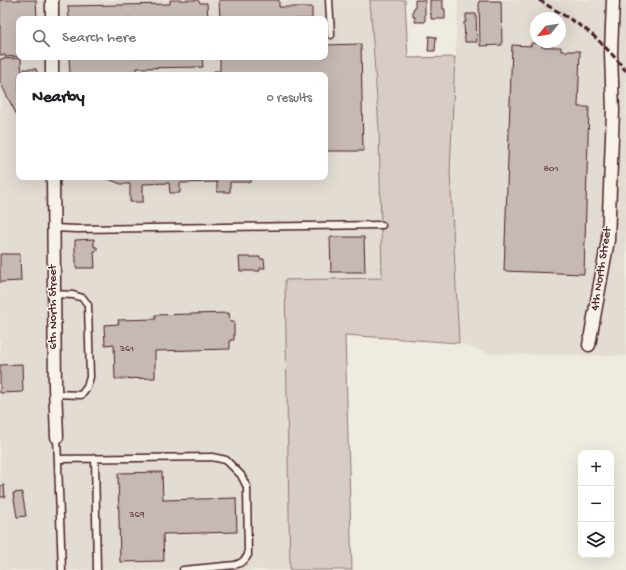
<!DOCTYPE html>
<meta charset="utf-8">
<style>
:root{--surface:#fff;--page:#f6f6f6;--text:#202124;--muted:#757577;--line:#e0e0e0}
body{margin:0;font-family:"Gochi Hand",sans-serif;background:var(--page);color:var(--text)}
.controls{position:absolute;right:12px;bottom:12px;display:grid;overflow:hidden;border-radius:8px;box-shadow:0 4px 16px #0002}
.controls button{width:36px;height:36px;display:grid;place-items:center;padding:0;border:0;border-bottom:1px solid var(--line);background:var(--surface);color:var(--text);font:20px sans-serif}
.compass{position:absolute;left:530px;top:12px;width:36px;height:36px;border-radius:50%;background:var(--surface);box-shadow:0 4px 16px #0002;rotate:240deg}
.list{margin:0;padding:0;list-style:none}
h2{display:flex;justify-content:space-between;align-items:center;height:52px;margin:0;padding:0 16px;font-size:17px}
h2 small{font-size:13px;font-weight:400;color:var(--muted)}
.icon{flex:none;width:22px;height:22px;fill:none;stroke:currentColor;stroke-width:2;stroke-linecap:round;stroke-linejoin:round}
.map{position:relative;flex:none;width:626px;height:570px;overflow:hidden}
.search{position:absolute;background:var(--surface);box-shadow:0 4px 16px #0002;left:16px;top:16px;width:312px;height:44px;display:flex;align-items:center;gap:10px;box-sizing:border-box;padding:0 14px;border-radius:8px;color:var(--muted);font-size:15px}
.panel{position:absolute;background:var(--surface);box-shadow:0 4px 16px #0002;left:16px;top:72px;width:312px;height:108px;border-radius:8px}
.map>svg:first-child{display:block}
.built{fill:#e3dcd2;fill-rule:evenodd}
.green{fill:#d8cdc6;stroke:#917678}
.building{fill:#c6b8b3;stroke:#4a1f2b}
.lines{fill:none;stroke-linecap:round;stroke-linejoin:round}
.service-casing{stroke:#4a1f2b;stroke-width:9}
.minor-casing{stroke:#4a1f2b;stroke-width:15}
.service{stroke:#f7f3e8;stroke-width:6}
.minor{stroke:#f7f3e8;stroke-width:12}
.rail{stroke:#4a1f2b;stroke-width:3;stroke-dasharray:6 3;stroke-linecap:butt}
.labels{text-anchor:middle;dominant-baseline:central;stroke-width:3;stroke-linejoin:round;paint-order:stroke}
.number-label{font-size:10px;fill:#69454d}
.street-label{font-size:12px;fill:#4a1f2b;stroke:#f7f3e8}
</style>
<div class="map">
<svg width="626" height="570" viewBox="0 0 626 570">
<rect width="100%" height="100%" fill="#f0ebe0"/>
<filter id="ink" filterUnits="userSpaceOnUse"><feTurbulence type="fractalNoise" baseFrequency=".025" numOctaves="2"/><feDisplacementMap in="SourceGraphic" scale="8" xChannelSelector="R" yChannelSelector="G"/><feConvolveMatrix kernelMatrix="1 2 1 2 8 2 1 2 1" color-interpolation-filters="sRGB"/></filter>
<g filter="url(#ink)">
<path class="built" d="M0,0h370l9,129 3,149 -97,2 5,290h-290zM19,19h306v38h-306zM19,75h306v102h-306z
M458,0h168v356l-136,-2 -31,-11 -9,-172zM536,18h24v24h-24z"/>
<path class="green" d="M370,0h35l3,58 47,-1 -5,115 9,171 -114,-8 7,235h-62l-5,-290 97,-2 -3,-149z"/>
<path class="building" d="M0,0h36l1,19h-18v37l-14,1v-2h-5z
M170,0h28l2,3h7l1,16h-139l-1,-13 102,-2z
M219,0h60v7h33v12h-92z
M415,0h10v22h-10v-5h-2v-8l2,-1z
M430,0h13v9h2v10h-14v-6l-1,1z
M479,1h22l1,44 -22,1z
M466,14h10l1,28h-12l-1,-20h2z
M429,36l7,1 -1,14h-7z
M531,43l11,1v3h19v4h19l-2,56h11l-5,167 -80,-3 8,-226 19,1z
M361,44l2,107h-38v-76h-111v-4h6v-14h105v-12z
M69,57h133l1,10 -66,1v7h-67z
M21,58l1,17h-3v44l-10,-19 -9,-18v-23z
M24,69h12l2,6h-14z
M103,177h148v5h-21v10h-13v-10l-37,1v10h-10l-1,-10 -26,1v18h-13v-18h-9z
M330,237h34l1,35h-34z
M94,239v8h3v4h-3l1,17h-19v-12h-1v-16z
M0,254h20l1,27 -21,1z
M239,257h21v2h4l1,9h-5v3h-20z
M229,313l1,9h4v18h-4v9l-75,2v27l-40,1 -1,-35 -9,1 -1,-20 15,-1 -1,-4 38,-1 -1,-4z
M22,364l1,28 -23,1v-28z
M162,472l1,28 73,-2 1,34 -74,2 1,27 -44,1 -2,-89z
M4,485l1,12h-5v-11z
M22,492l4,24 -9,1 -4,-24z"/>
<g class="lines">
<defs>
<path id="service" d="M329,0l2,35
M53,228l24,1 305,-4
M54,294l19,1 10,3 5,7 2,72 -3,10 -6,8 -26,-1
M57,437l5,133
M95,458l2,112
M58,459l154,-2 14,3 15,15 6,12 1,68c-3,6 -7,8 -13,10l-52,5"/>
<path id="minor" d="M52,0v19
M52,57v18
M53,177l2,210 2,50
M589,345l19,-105 5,-129 -2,-58 2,-53"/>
</defs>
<use href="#service" class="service-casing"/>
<use href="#minor" class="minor-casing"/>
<use href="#service" class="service"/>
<use href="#minor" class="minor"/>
<path class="rail" d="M539,0c17,11 34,20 50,32 14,12 26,25 37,39"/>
</g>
</g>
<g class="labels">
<g class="number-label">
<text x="551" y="169">801</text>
<text x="127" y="349">361</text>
<text x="137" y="515">369</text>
</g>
<g class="street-label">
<text transform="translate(602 269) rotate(-81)">4th North Street</text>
<text transform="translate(54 307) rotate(-90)">6th North Street</text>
</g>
</g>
</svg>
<div class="controls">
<button>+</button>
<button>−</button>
<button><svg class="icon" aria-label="layers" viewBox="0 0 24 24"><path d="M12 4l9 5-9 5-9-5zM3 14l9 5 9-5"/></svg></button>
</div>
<svg class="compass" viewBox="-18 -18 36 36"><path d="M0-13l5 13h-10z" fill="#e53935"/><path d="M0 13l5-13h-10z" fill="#757577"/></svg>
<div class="search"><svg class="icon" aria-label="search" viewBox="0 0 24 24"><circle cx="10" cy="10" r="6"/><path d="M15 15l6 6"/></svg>Search here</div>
<section class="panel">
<h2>Nearby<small>0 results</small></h2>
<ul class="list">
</ul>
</section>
</div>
